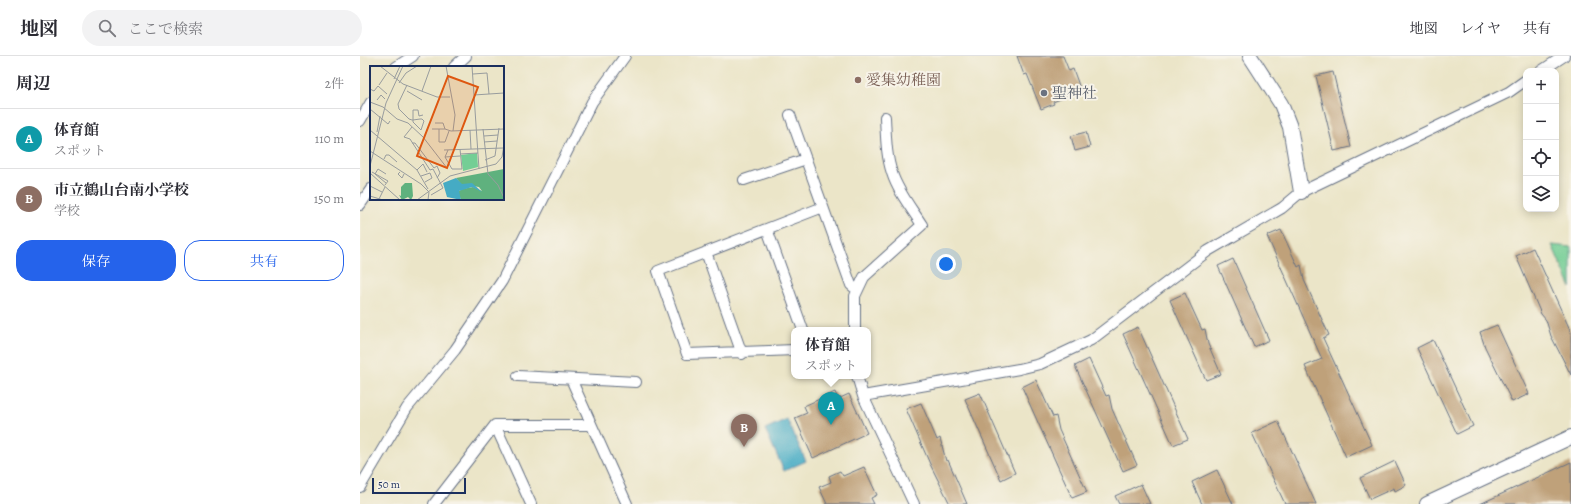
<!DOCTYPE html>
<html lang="ja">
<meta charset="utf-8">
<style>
:root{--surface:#fff;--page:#f2f2f3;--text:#2b2b33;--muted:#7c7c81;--line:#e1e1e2;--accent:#2563eb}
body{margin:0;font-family:Alegreya,"Noto Serif JP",serif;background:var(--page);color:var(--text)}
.controls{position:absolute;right:12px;top:12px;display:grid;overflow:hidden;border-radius:8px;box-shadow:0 2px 10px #0003}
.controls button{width:36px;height:36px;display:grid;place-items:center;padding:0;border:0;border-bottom:1px solid var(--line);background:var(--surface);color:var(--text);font:20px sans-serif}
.scale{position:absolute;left:12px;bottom:10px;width:94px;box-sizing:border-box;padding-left:4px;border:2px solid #1b2f5e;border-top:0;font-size:11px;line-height:14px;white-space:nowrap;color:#1b2f5e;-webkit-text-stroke:3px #f7f3e8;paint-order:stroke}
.you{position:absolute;left:586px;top:208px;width:14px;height:14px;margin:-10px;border:3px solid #fff;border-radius:50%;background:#1a73e8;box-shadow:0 0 0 6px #1a73e833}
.badge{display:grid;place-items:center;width:26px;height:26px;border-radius:50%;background:var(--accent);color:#fff;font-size:13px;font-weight:700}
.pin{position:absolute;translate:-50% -33px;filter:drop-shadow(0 1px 2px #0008)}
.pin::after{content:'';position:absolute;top:21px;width:14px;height:12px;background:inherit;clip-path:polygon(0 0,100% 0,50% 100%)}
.popup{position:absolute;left:431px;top:271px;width:80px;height:52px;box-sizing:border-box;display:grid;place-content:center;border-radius:8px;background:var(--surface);filter:drop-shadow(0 1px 3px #0005);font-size:13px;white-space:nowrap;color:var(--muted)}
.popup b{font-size:15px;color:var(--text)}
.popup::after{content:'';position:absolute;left:50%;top:100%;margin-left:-8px;border:8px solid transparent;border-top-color:var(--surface)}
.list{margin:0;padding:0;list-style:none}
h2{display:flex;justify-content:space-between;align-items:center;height:52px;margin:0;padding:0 16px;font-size:17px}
h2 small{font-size:13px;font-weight:400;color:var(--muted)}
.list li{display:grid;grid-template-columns:26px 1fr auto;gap:12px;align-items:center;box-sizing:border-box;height:60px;padding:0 16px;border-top:1px solid var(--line)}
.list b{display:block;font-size:15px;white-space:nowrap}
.list p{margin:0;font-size:13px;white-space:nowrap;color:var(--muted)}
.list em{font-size:13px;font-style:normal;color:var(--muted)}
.actions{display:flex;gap:8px;padding:12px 16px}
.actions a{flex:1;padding:9px 0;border:1px solid var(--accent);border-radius:16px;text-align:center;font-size:14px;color:var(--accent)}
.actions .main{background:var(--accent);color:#fff}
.icon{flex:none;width:22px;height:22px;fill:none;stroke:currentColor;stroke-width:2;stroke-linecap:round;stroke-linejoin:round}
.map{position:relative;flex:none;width:1211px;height:448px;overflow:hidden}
header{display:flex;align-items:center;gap:24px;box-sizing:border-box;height:56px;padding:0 20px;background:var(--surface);border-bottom:1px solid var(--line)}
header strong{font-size:19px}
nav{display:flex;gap:22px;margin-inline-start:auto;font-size:14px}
.search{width:280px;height:36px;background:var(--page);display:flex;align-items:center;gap:10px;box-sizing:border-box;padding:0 14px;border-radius:22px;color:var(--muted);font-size:15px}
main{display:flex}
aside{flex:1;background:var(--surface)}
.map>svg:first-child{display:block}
.green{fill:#74ce95;stroke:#487e7a}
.water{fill:#45abc4;stroke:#306d91}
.building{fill:#bfa17a}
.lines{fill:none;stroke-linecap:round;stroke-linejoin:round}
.street-casing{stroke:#646f83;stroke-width:12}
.secondary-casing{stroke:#646f83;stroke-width:16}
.street{stroke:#fff;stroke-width:10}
.secondary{stroke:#fff;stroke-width:14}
.education-dot{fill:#8d6e63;stroke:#f7f3e8;stroke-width:1.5}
.worship-dot{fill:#6b7280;stroke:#f7f3e8;stroke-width:1.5}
.labels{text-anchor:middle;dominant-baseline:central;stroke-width:4;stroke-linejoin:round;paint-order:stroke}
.education-label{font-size:15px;fill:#785e54;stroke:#f7f3e8;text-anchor:start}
.worship-label{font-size:15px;fill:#5b616d;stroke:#f7f3e8;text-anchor:start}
.inset-road{fill:none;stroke:#989c9e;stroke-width:1}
.view{fill:#de5710;fill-opacity:0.15;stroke:#de5710;stroke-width:2}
.inset-edge{fill:none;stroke:#1b2f5e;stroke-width:2}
</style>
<header>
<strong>地図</strong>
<div class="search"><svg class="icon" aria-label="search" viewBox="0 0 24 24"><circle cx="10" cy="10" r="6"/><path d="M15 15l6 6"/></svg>ここで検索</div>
<nav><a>地図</a><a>レイヤ</a><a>共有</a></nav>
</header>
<main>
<aside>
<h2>周辺<small>2件</small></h2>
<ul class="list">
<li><span class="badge" style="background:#0f9aa8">A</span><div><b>体育館</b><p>スポット</p></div><em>110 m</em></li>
<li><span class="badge" style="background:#8d6e63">B</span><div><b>市立鶴山台南小学校</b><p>学校</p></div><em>150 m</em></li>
</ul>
<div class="actions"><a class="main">保存</a><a>共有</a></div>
</aside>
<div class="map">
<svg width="1211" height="448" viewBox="0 0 1211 448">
<rect width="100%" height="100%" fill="#f7f3e8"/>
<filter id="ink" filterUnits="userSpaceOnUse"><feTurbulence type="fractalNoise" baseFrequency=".025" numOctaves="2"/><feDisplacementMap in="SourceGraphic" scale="8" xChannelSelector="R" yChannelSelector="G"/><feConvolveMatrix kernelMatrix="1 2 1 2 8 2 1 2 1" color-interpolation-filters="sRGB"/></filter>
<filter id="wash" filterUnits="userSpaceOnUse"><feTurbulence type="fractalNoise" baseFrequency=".012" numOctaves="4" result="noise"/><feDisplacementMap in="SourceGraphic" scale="16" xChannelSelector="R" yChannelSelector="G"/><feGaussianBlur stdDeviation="0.9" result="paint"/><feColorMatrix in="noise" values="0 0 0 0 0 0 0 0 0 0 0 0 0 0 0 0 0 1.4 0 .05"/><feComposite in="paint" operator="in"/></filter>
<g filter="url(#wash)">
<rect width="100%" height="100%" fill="#ebe5c8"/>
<path class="green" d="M1192,189l19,2v41z"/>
<path class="water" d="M427,363l19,42 -22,10 -19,-42z"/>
<g id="blocks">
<path class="building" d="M657,0h46l6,15 4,-2 8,22 -28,11 1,2 -13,5 -14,-35 -3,1z
M973,16l18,75 -17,4 -18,-75z
M726,76l4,15 -15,4 -4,-15z
M921,174l17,37 3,-2 3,15 25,55 -6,3 49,107 -26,12 -41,-91 17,-7 -55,-123z
M1173,192l38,84v43l-20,-39 -5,-16 -5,-6 -25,-58z
M873,203l36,81 -15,7 -36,-81z
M825,237l17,37 3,-1 3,15 13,30 -15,6 -36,-80z
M1137,269l32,69 -17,8 -27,-55 -5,-15z
M778,271l50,112 -15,6 -50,-111z
M1073,284l40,86 -16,8 -40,-86z
M729,303l17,37 3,-1 3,14 25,56 -14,6 -48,-105z
M676,324l17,37 3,-1 3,14 28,62 -15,6 -50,-111z
M475,336l3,7 11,-5 18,39 -54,25 -18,-40 12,-5 -3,-7z
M620,337l35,80 -14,7 -36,-81z
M561,347l16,37 3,-2 6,23 2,-1 19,44h-17l-20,-40 -24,-55z
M918,365l38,83h-31l-33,-71z
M1035,405l11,24 -11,6 -1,-3 -24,11 -10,-21z
M1211,406v42h-91z
M504,411l13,28 -6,3 3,6h-47l-8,-17 12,-5 -2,-6 11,-5 3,5z
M857,414l16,34h-31l-10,-22z
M781,428l9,20h-31l-4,-8z"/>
</g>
</g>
<g filter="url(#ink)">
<use href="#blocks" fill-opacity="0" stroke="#646f83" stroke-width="1"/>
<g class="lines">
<defs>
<path id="street" d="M36,11l17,-11
M94,11l12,-11
M1181,15l23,-15
M430,59l61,170 6,5
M0,65l11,-19
M384,124l62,-21
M0,149l11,-16
M407,173l36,101
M346,196l36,102
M495,274v-34l9,-19 58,-52c-10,-16 -24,-33 -30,-52 -6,-18 -6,-37 -7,-56
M434,294l-107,4 -29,-83 165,-64
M158,320l118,6
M497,320l6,20 51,108
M211,323l56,125
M503,340l156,-27 21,-5 51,-24 117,-89 74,-43 19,-16 208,-100 17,-12
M135,369l36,79
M0,431l47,-79 48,-58 47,-69 90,-179 33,-46
M74,448l61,-79h96"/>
<path id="secondary" d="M890,0l31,48 9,23 11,65
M1067,448l144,-67"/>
</defs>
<use href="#street" class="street-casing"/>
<use href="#secondary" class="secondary-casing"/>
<use href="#street" class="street"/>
<use href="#secondary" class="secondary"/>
</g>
</g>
<circle class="education-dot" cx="498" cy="24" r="4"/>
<circle class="worship-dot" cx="684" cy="37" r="4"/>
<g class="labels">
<g class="education-label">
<text x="506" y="24">愛集幼稚園</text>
</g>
<g class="worship-label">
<text x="692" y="37">聖神社</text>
</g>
</g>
<g transform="translate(10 10)">
<rect width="134" height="134" fill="#ebe5c8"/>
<path d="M107,87l1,14 -15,4 -2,-16z" fill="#74ce95"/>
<path d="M134,103v31h-43l-3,-8 4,-3 11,-2 9,4 -3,-4 -18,-3 -5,-6zM35,117h7l1,13 -2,4 -3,-3 -6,3 -3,-5 2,1v-9z" fill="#5fb17e"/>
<path d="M86,112l6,6 10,-1 10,9 -10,-5 -13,4 2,9 -14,-3 -4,-14z" fill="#45abc4"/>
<path class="inset-road" d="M10,0l23,18 34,13h13M76,0l9,49 -2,16M102,0l7,103M103,8l14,-1 2,21M24,13l6,-13M29,17l7,-10 11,-7M9,19l8,-12M37,19l-9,19 1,5 10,10 3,1h1l7,-1h2l2,2 -3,9 -8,-8v-12h5l1,6 4,-1M0,23l4,2 4,-5 9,8M37,25l15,9M52,25l9,-25M104,29l30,-2M7,34l4,-5 4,4M0,36l13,5 14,12 11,4 15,14 24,31M0,43l18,15 2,-3M65,57h8l2,6 6,2 53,-2M42,61l-8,10 6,2 20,31 3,-1 10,19 -12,7M62,63h13M69,63v13h6l4,-11M113,63l5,45 10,11 6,13M0,64l47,40 11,19M100,64l1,19M7,66l3,-16M114,70l14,-1M114,76l13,-1M42,77h3l19,25 3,-2 3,7 -3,5M90,83l2,20M74,84l59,-2M78,84l-3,7 7,12h10M0,85l51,33 8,8 -1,8M90,88l18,-1M75,91l15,-1M14,93l2,-4h3l8,7M115,94l10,-4 4,-28M0,100l16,-63 17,-37M47,104l6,-6 4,8M2,106l16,9 -3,4M30,106l-2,2 4,4 2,-4M0,107l30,27M5,108l11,9M5,108l3,-5 8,5M51,110l9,-3 2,5 -7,4M0,120l12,6M0,130l13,4M9,133l6,-12M47,134l33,-24 46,-12 6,-7 2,-12"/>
<path class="view" d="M78,10l30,11 -31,81 -30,-12z"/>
<rect width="134" height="134" class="inset-edge"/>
</g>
</svg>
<div class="controls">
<button>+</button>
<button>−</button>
<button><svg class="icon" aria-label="locate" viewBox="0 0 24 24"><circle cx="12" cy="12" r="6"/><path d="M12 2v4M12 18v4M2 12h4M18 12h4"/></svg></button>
<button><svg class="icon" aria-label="layers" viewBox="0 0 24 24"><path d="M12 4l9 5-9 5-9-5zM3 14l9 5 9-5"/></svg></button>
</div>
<div class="scale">50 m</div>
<div class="you"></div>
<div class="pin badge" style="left:471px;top:369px;background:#0f9aa8">A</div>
<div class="popup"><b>体育館</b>スポット</div>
<div class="pin badge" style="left:384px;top:391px;background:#8d6e63">B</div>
</div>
</main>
